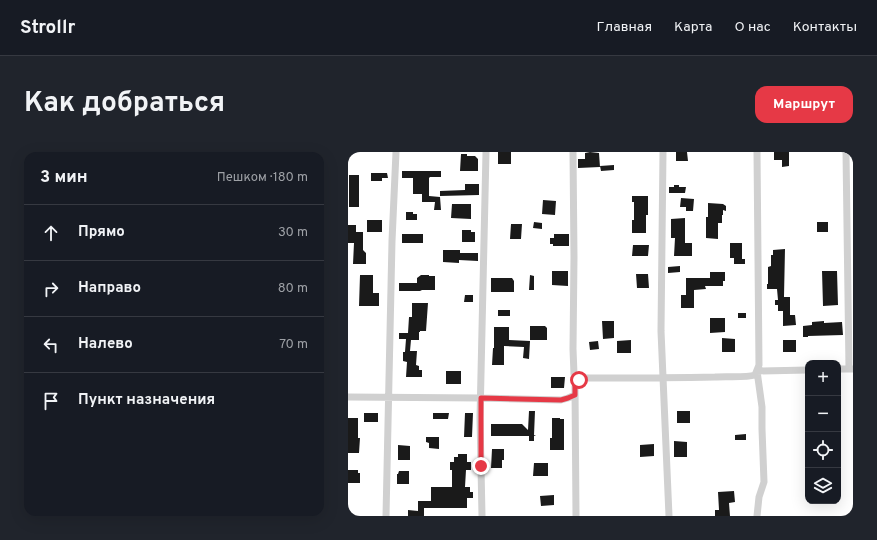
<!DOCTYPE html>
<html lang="ru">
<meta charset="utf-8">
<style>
:root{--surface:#171b24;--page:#20242c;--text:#f1f3f6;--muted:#9ea1a6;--line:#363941;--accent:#e63946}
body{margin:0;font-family:Overpass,sans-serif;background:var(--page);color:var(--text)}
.controls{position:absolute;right:12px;bottom:12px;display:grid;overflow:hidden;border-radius:8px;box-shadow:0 4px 16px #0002}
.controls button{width:36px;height:36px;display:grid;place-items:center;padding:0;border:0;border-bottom:1px solid var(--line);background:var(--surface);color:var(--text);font:20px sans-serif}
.stop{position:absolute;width:12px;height:12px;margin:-9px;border:3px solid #e63946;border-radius:50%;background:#fff}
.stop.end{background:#e63946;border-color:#fff;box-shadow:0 1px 4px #0008}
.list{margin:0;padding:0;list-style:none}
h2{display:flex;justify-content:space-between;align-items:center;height:52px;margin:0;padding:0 16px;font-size:17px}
h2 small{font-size:13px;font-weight:400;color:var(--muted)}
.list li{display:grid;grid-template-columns:26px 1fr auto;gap:12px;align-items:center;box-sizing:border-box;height:56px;padding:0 16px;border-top:1px solid var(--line)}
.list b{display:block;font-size:15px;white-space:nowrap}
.list em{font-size:13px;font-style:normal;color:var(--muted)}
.icon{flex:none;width:22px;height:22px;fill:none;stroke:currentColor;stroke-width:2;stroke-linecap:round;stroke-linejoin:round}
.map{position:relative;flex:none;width:505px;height:364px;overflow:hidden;border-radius:12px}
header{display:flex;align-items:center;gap:24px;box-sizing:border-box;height:56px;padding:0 20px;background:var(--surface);border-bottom:1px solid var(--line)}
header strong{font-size:19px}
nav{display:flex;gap:22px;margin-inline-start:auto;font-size:14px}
.intro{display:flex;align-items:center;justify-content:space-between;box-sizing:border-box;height:96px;padding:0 24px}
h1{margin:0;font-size:28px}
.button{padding:10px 18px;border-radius:12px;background:var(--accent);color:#fff;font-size:14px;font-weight:700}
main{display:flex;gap:24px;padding:0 24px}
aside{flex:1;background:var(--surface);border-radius:12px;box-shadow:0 4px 16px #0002}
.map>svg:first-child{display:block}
.building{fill:#1a1a1a}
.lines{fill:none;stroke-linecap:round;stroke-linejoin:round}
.minor{stroke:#d0d0d0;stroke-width:7}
.route{stroke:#e63946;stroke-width:5}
</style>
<header>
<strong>Strollr</strong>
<nav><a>Главная</a><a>Карта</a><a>О нас</a><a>Контакты</a></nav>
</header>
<div class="intro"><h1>Как добраться</h1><a class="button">Маршрут</a></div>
<main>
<aside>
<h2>3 мин<small>Пешком · 180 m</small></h2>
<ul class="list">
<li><svg class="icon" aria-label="ahead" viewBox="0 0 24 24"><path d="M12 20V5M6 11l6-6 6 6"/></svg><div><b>Прямо</b></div><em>30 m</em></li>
<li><svg class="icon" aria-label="right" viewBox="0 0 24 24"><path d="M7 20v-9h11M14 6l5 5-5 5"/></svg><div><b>Направо</b></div><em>80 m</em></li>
<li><svg class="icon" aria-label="left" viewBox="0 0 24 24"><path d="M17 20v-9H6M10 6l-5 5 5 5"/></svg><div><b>Налево</b></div><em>70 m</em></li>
<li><svg class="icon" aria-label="arrive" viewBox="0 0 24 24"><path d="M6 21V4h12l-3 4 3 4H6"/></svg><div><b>Пункт назначения</b></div></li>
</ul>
</aside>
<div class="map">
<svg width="505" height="364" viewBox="0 0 505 364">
<rect width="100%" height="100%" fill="#fff"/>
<path class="building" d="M150,0h13v12h-13z
M242,0l9,1 1,14 -22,1v-9h7v-6z
M328,0h11l1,9h-12z
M426,0h15v14l-7,1v-7h-8z
M113,2h6v2h8l3,3v12h-18z
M266,13v5l-13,1 -1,-5z
M54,19h39v6h-11l-1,1v18l11,1 1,13h-7l1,-8h-13v-8h-9v-16h-11z
M23,21h16l1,5h-6v3h-11z
M1,23h10v32h-10z
M117,32h14v11l-39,1v-5l25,-1z
M326,33h5v2h7l-1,6h-16v-6h5z
M284,44h16v19h-2v18h-14v-13h2v-18h-2z
M333,46l13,1 -1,12h-7v-4h-6z
M195,48l13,1 -1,14 -13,-1z
M360,51l15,1 3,2v5l-3,-1v5h-1v8h-4v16l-12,-1v-21h2z
M104,52h19v15l-20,-1z
M58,60h7v2h4v6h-11z
M337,66v25h7v13h-18l1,-18h-4v-19z
M19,68h15v12h-15z
M186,70l8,1v6l-9,-1z
M469,70h11v10h-11z
M163,72h11l-1,15h-11z
M0,73h8v7h7v18l3,3v11h-13l1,-21h-6z
M114,78h9v2h4v10h-13z
M54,82h21v9h-21z
M206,82h15v12h-16v-2h-3v-6h4z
M382,91h12v16h3v5h-11v-6h-4z
M285,93h16l-1,11h-16z
M437,97l-1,48h6v18h5l1,10 -13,1v-15h-5v-6h-3v-5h3l-1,-11h-10v-5h1v-17l3,-1v-11h2v-5z
M95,98h17v3h18v8l-19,-1v3l-16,-1z
M332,114v6l-12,1v-6z
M204,119h16v15l-16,-1z
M474,119h15l1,34 -15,1z
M362,120h15v9h-2v5h-18l1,3 -12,1v18h-13v-13h5v-17h24z
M288,122h12l1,14h-12z
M12,123h13v18h6v13h-20z
M73,123h8v1h6v14h-13l-2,1h-21v-8h18v-5z
M182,123l4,1v14h-5z
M143,126h21l2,3v11h-23z
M117,143h8v7h-9z
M64,151h16l-2,28h-6v1h-1v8h-8l-1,11h7l-1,14 3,1v4h3v7h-16l1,-15 -4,-1v-9h2l1,-13h-7v-6h9l1,-16h3z
M150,158h12v6h-12z
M390,161h8v5h-8z
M362,166h15v14l-15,1z
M254,169h12v17l-11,1z
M476,169v2l18,-1 1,13 -35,1v1h-5v-11l9,-1v-3z
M182,174h15l2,2v12h-17z
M146,175h15v13l21,1 -1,18 -6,-1 1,-11 -20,-1v19h-12l1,-17h1z
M374,186l13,1v13h-13z
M283,188v13h-14v-12z
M435,188h13v12h-13z
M250,189l1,8 -9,1 -1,-8z
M98,219h15v13h-15z
M203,225h14l-1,11h-13z
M181,259h6l-1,24 2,1h-2v5h-5v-5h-38v-12h31l6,6z
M329,259h13v12h-13z
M16,261h14v9h-14z
M85,261h16l-1,6h-15z
M117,261h8l-1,24h-8z
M0,266h10v20h2l-1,15h-11z
M204,266h8v1h4v31h-14v-12h2z
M398,282v6h-11v-5z
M78,285h13v12l-10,-1v-5l-3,-1z
M326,289l13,1v15h-13z
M306,292v12l-14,1v-12z
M50,293l12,1v14h-12z
M144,297h12v11h-2v8h-11z
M110,302h9v8h4v8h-5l-1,17h5v5h3v6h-6v10h-43v8h-16v-6l10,1v-10h13v-14h21v-17h-2v-8h4v-5h4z
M186,311h14v13h-15z
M0,318h10v3h2v10h-12z
M51,319h10v13h-12v-10h1z
M386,339l1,11 -6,1 1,13h-15v-6h4l-1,-18z
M206,343v10l-13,1 -1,-10z"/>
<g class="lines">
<path class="minor" d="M225,0l1,105 -1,92 1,25 2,8 -1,5 1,129
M315,0l-2,179 8,185
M498,0l3,217
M490,217h15
M409,219l5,36v22l2,53 -5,15 -2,19
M409,219l51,-1
M228,230l3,-2 4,-2c44,0 88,0 132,-1 11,-1 30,1 40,-2l4,-10 -2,-213
M0,245l133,1 80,2 7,-2 7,-3
M38,364l6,-275 4,-89
M134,364l-2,-98 6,-266"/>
</g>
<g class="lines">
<path class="route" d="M133,314v-68l80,2 7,-2 7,-3v-11l4,-4"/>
</g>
</svg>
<div class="controls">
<button>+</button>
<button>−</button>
<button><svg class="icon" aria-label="locate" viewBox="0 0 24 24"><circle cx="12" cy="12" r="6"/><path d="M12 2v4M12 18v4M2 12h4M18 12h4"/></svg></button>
<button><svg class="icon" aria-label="layers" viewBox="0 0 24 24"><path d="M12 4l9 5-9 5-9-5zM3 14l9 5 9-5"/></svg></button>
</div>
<div class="stop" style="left:231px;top:228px"></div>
<div class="stop end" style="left:133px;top:314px"></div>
</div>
</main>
